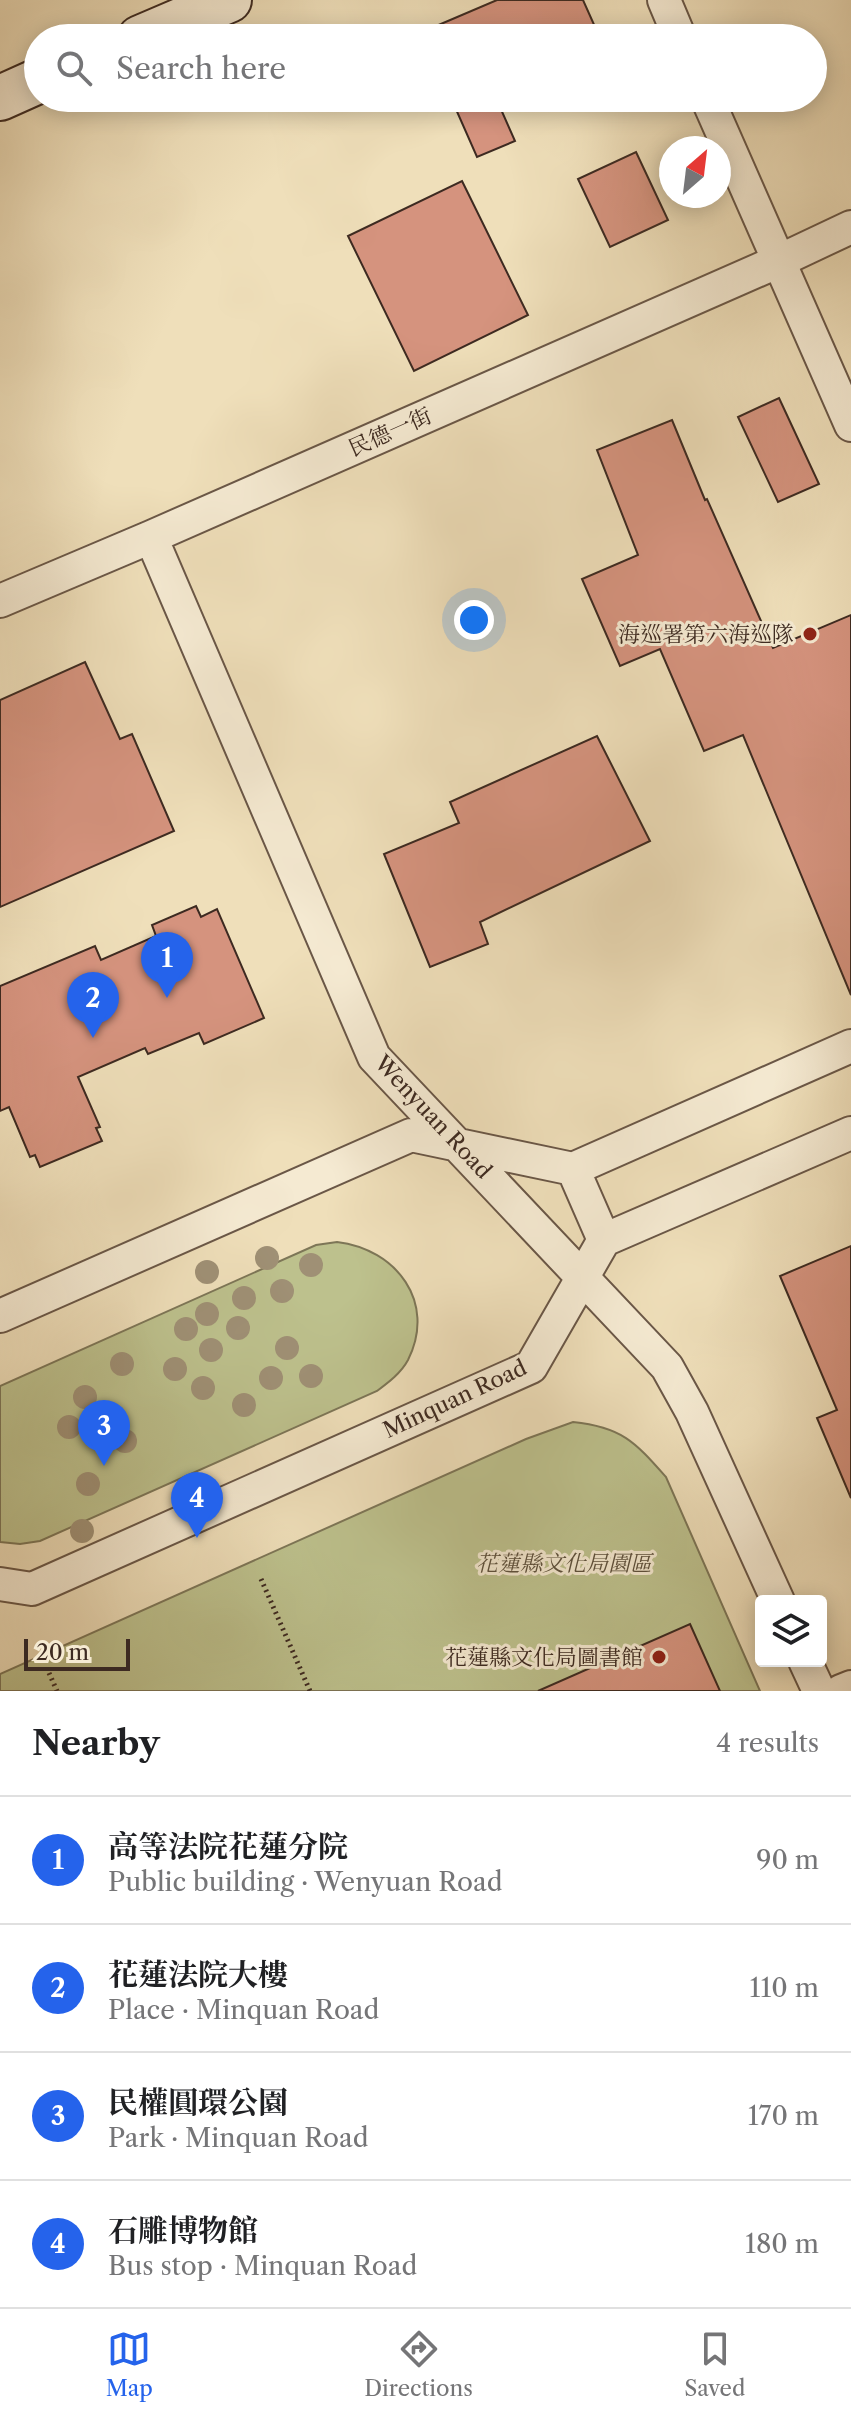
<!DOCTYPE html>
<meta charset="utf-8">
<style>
:root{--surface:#fff;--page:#f6f6f6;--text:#202124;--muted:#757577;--line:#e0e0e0;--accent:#2563eb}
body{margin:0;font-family:"Libre Caslon Text","Noto Serif TC",serif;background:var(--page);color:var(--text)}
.controls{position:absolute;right:24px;bottom:24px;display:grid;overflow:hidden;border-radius:8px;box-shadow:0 4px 20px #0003}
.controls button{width:72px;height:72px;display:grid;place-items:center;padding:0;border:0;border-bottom:2px solid var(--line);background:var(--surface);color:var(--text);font:40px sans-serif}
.compass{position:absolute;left:659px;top:136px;width:72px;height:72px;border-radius:50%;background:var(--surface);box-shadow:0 4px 20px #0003;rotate:28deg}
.scale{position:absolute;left:24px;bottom:20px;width:106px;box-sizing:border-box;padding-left:8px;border:4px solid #3d2a21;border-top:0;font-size:22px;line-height:28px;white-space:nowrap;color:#3d2a21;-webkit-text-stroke:6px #f5ead2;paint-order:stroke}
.you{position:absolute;left:474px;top:620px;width:28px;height:28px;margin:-20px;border:6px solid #fff;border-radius:50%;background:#1a73e8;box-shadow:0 0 0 12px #1a73e833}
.badge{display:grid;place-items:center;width:52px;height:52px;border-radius:50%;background:var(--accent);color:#fff;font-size:26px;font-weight:700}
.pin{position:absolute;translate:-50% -66px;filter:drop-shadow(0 2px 4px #0008)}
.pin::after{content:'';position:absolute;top:42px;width:28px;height:24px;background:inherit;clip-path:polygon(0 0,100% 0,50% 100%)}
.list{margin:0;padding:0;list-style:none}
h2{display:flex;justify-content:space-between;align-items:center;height:104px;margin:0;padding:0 32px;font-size:34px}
h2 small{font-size:26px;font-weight:400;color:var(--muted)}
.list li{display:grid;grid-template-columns:52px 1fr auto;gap:24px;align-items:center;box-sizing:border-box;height:128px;padding:0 32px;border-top:2px solid var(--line)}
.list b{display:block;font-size:30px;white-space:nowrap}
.list p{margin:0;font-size:26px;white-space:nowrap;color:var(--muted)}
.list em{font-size:26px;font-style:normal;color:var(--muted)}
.icon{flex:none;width:44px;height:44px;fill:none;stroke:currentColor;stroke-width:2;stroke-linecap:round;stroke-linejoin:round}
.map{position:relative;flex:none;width:851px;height:1691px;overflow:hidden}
.search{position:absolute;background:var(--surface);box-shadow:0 4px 20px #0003;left:24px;right:24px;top:24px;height:88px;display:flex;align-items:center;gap:20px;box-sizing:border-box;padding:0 28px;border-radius:44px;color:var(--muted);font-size:30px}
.sheet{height:616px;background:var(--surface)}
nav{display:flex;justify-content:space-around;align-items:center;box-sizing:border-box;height:112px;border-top:2px solid var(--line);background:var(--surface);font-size:22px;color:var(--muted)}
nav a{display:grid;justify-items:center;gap:4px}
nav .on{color:var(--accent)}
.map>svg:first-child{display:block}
.green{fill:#bdc18d;stroke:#7d7657;stroke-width:2}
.building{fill:#d5937e;stroke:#3d2a21;stroke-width:2}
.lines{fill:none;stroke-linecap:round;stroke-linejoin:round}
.street-casing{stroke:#6a5747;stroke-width:36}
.secondary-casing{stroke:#3d2a21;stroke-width:48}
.path{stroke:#3d2a21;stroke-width:5;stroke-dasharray:2 4;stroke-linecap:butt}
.street{stroke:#f5ead2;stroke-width:32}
.secondary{stroke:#f5ead2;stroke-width:44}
.tree{fill:#9f9075}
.poi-dot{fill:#8f2418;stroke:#f5ead2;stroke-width:3}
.labels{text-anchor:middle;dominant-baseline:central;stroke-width:6;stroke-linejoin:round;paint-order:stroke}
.street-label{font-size:22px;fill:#3d2a21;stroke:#f5ead2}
.poi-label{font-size:22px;fill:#3d2a21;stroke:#f5ead2;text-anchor:end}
.park-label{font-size:22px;font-style:italic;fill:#5d503c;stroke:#f5ead2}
</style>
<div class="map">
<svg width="851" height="1691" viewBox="0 0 851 1691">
<rect width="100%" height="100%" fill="#efdfba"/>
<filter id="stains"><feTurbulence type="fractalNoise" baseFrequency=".0025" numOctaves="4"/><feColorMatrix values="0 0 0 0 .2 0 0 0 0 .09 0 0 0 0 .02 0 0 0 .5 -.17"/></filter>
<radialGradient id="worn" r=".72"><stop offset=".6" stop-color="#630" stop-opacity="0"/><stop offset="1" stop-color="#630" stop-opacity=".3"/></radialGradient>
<path class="green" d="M337,1242c59,7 100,60 71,118 -7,13 -19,22 -31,31l-337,150 -20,3 -20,-2v-156l316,-141z
M573,1422c49,5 62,20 93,55l94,214h-760v-17l526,-235z"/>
<path class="building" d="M497,0h86l17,38h-192z
M451,98h45l19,43 -38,16z
M636,152l32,68 -58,27 -32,-68z
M462,181l66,134 -114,56 -66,-135z
M779,398l40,86 -41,18 -40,-85z
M672,420l33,80 2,-1 66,149 78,-33v380l-108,-260 -39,16 -44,-102 -40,17 -38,-87 56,-24 -41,-105z
M85,662l35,77 12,-5 42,97 -174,76v-207z
M597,736l53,105 -170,81 8,22 -58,23 -46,-113 75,-31 -9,-21z
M196,906l5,11 16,-8 47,109 -60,26 -5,-11 -51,21 -3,-6 -67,29 22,50 -4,1 6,13 -62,26 -5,-12 -5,2 -21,-50 -9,4v-125l95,-40 6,14 55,-24 -4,-11z
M851,1246v252l-34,-80 20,-8 -57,-134z
M690,1624l30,67h-182z"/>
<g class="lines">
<defs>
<path id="street" d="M664,0l16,38
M707,98l144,327
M151,537l223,520 293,310 25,45 86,189
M0,601l151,-64 628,-276 72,-34
M573,1169l31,71
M0,1316l411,-181 162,34 278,-123
M0,1584l32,5 499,-222 73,-127 247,-107
M805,1661l14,30
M841,1691l10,-4"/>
<path id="secondary" d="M140,38l89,-38
M0,98l38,-17"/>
</defs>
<use href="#street" class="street-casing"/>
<use href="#secondary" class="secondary-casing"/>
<path class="path" d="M261,1579l49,112
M49,1673l8,18"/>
<use href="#street" class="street"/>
<use href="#secondary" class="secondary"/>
</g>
<g class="tree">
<circle cx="267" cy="1258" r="12"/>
<circle cx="311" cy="1265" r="12"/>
<circle cx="207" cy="1272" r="12"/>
<circle cx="282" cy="1291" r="12"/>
<circle cx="244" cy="1298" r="12"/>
<circle cx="207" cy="1314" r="12"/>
<circle cx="238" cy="1328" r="12"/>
<circle cx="186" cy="1329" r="12"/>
<circle cx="287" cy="1348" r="12"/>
<circle cx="211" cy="1350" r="12"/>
<circle cx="122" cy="1364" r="12"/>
<circle cx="175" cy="1369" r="12"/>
<circle cx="311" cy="1376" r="12"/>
<circle cx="271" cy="1378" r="12"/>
<circle cx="203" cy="1388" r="12"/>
<circle cx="85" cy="1397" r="12"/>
<circle cx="244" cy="1405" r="12"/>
<circle cx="69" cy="1427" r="12"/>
<circle cx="125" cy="1441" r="12"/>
<circle cx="88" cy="1484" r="12"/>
<circle cx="82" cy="1531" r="12"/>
</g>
<g class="poi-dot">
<circle cx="810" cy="634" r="8"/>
<circle cx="659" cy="1657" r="8"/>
</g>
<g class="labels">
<g class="street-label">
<text transform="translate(390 432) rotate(-24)">民德一街</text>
<text transform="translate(433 1117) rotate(47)">Wenyuan Road</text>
<text transform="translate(455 1399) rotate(-25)">Minquan Road</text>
</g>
<g class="poi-label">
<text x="794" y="634">海巡署第六海巡隊</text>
<text x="643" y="1657">花蓮縣文化局圖書館</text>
</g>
<g class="park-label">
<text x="564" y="1563">花蓮縣文化局園區</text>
</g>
</g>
<rect width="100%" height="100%" filter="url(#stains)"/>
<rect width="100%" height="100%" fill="url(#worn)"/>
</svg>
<div class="controls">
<button><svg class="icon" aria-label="layers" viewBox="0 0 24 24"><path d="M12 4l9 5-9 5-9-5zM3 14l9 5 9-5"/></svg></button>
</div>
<svg class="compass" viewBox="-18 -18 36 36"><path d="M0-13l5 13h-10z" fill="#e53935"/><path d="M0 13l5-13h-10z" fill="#757577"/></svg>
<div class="scale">20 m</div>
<div class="you"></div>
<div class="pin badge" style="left:167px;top:998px">1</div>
<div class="pin badge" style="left:93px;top:1038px">2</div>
<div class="pin badge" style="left:104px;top:1466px">3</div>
<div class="pin badge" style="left:197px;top:1538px">4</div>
<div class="search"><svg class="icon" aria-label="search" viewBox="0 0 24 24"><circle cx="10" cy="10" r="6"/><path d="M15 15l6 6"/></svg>Search here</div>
</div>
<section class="sheet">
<h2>Nearby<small>4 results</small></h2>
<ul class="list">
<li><span class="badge">1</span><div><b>高等法院花蓮分院</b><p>Public building · Wenyuan Road</p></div><em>90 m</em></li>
<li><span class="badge">2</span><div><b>花蓮法院大樓</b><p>Place · Minquan Road</p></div><em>110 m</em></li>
<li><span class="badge">3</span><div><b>民權圓環公園</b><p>Park · Minquan Road</p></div><em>170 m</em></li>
<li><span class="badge">4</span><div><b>石雕博物館</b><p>Bus stop · Minquan Road</p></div><em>180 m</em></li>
</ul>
</section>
<nav>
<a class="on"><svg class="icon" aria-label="map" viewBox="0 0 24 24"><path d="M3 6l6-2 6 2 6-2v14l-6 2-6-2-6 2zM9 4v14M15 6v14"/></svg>Map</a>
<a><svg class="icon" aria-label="directions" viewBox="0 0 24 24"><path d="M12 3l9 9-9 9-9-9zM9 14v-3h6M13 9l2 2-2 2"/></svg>Directions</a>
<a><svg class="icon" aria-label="saved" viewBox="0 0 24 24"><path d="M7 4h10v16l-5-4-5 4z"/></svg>Saved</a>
</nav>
